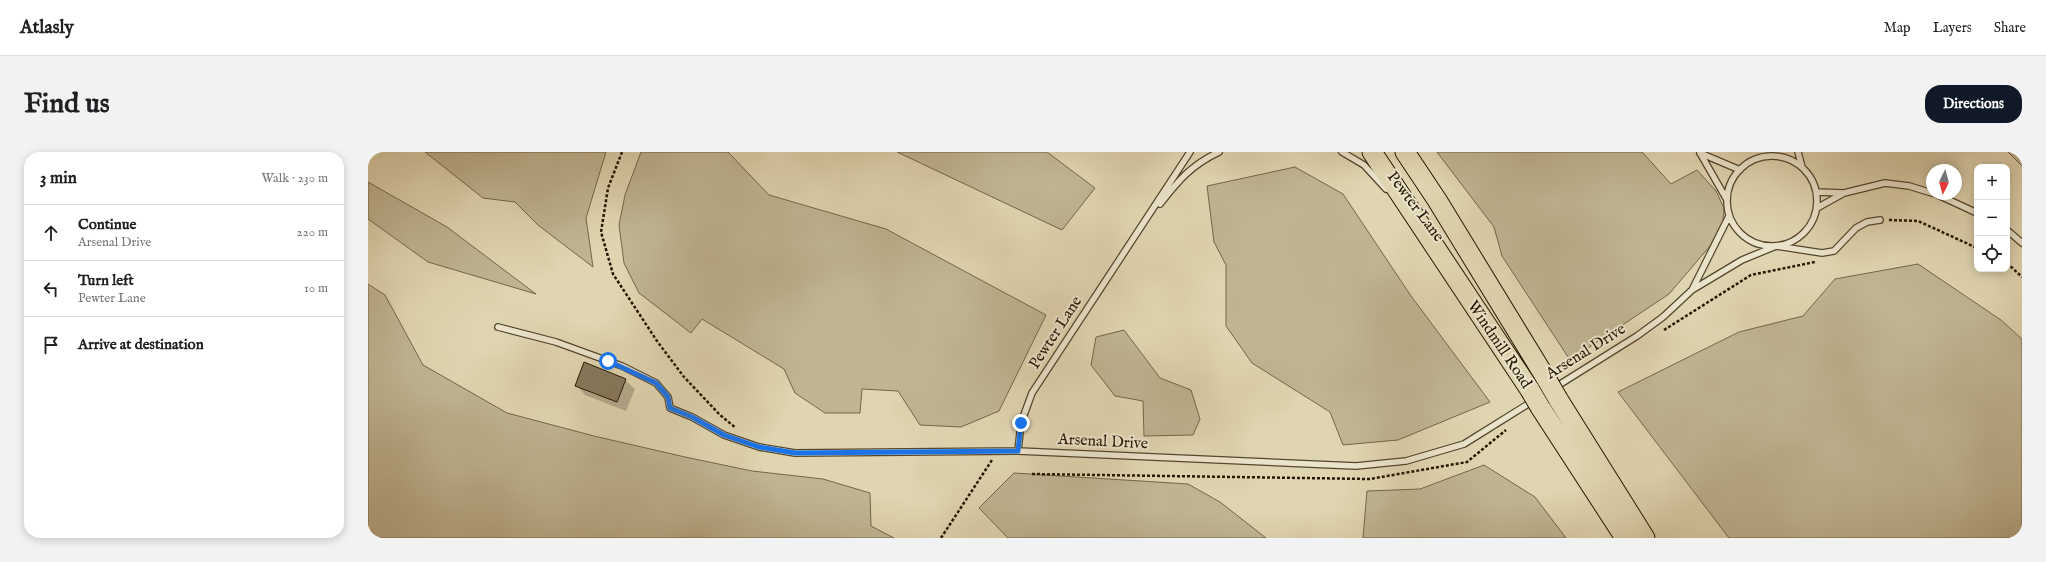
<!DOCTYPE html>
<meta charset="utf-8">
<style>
:root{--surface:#fff;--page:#f2f2f2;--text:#202124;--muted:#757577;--line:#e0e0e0;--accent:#111827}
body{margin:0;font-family:"IM FELL English",serif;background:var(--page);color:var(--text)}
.controls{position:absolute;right:12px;top:12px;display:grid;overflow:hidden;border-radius:8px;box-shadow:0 2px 10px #0003}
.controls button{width:36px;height:36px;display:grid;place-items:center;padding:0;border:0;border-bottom:1px solid var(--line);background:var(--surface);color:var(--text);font:20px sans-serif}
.compass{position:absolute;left:1558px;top:12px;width:36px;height:36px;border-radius:50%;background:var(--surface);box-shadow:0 2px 10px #0003;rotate:186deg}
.stop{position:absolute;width:12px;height:12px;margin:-9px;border:3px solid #1a73e8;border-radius:50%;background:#fff}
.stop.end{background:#1a73e8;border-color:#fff;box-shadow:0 1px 4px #0008}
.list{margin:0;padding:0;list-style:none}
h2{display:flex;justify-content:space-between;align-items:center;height:52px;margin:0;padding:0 16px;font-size:17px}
h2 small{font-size:13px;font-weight:400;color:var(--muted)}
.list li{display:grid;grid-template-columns:26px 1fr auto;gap:12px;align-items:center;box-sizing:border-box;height:56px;padding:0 16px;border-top:1px solid var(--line)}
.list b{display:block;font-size:15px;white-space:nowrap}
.list p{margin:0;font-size:13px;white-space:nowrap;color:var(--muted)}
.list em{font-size:13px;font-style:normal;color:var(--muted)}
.icon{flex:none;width:22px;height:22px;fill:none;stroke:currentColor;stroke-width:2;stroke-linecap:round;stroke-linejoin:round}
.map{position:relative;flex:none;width:1654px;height:386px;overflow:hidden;border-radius:16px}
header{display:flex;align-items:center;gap:24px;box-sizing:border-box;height:56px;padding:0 20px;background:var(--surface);border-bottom:1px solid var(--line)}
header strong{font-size:19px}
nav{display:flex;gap:22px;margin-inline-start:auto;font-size:14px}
.intro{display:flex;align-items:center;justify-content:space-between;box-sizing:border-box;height:96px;padding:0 24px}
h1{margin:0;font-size:28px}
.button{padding:10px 18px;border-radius:16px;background:var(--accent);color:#fff;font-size:14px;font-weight:700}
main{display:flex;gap:24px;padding:0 24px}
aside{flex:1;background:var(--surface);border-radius:16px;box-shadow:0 2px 10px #0003}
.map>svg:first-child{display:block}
.green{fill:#c0b593;stroke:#73664a}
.shadow{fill:#0003}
.building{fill:#87795d;stroke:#261601}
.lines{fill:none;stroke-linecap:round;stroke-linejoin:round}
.service-casing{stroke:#54462d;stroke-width:8}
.trunk-casing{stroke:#261601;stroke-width:21}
.path{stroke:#261601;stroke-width:2.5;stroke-dasharray:3 2;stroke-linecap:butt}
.service{stroke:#ebe4cc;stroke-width:5.5}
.trunk{stroke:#e0d5b1;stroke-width:19}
.trunk-bridge-casing{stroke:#261601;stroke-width:21;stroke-linecap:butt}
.trunk-bridge{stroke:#e0d5b1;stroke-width:19}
.route{stroke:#1a73e8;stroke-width:5}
.labels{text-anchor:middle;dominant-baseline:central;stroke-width:4;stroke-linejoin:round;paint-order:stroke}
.street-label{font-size:16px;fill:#261601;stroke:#ebe4cc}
</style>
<header>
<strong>Atlasly</strong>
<nav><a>Map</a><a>Layers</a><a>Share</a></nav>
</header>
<div class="intro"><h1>Find us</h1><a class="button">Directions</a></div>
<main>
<aside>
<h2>3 min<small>Walk · 230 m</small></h2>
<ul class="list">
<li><svg class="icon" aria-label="ahead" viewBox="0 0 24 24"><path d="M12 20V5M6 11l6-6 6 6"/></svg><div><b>Continue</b><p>Arsenal Drive</p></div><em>220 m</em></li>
<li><svg class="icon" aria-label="left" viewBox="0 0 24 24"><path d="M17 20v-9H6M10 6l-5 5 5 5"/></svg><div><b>Turn left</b><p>Pewter Lane</p></div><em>10 m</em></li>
<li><svg class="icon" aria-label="arrive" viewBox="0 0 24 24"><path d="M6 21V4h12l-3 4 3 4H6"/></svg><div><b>Arrive at destination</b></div></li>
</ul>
</aside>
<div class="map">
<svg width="1654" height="386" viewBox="0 0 1654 386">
<rect width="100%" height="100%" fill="#e0d5b1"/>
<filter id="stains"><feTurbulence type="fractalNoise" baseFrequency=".005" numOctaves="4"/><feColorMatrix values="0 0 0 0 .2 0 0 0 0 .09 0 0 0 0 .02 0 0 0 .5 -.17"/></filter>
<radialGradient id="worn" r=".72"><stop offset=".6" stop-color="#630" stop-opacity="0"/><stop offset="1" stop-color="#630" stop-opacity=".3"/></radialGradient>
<path class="green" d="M57,0h181l-20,66 7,49 -55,-42 -23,-23 -32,-4z
M273,0h87l41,43 117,34 160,86 -47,96 -38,16 -41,-2 -22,-34 -36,-2 -2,24h-35l-30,-20 -11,-24 -82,-50 -11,14 -52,-40 -15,-30 -5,-38 6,-30z
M529,0h150l48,36 -33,42z
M1069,0h205l29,32 26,-14 19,21 8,17 -2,24 -53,62 -99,66 -68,-104 -8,-29z
M1640,0h14v14z
M927,15l48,27 68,102 79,106 -92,38 -55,5 -13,-33 -78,-49 -26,-37v-61l-12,-23 -7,-56z
M0,30l79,45 89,67 -108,-32 -60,-43z
M1550,112l83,56 21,19v199h-293l-111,-146 121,-60 64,-16 32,-37z
M0,132l17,11 38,70 84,48 87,23 91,21 67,14 71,8 47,14 1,33 23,12h-526z
M756,178l36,48 31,12 9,29 -7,16 -49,1 -1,-35 -28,-5 -24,-31 5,-28z
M1116,313l51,32 31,41h-203l4,-47 53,-2z
M646,321l174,11 32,18 46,36h-258l-29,-30z"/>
<path class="shadow" d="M257,228l10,9 -9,22 -41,-16 -9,-10z"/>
<path class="building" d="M216,210l42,17 -9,23 -42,-16z"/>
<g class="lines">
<defs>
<path id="service" d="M974,0l22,13 22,24
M1430,0l4,15
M1332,1l27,47
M1332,1l40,17
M1359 49a45 45 0 1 1 90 0a45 45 0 1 1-90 0Z
M1449,40l27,1
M1568,42l41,19
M792,52c18,-23 31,-39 59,-52
M1449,56l27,-15 41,-10 24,3 23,7
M1639,78l15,13
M1324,138l37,-74
M130,175l58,15 66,24 34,17 12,14 2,11 22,9 32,18 35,12 36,6 223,-2 338,15 50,-5 58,-17 69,-43
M1186,236l83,-52 26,-19 29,-27 50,-30 34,-14 46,7 12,-2 22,-23 11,-6 13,-2
M650,299l3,-28 11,-30 158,-241"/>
<path id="trunk" d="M1004,0l158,238
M1037,0l32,48 110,180
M1190,247l87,139
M1172,255l85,131"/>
</defs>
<use href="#service" class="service-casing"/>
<use href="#trunk" class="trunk-casing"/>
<path class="path" d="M254,0l-14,36 -7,44 12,42 44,67 27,36 36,38 16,13
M1521,68l29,1 59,27
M1639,111l15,14
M1296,178l87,-55 64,-13
M664,322l338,5 97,-17 39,-32
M573,386l51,-78"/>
<use href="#service" class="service"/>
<use href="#trunk" class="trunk"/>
<defs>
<path id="trunk-bridge" d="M1179,228l11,19
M1162,238l10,17"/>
</defs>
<use href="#trunk-bridge" class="trunk-bridge-casing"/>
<use href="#trunk-bridge" class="trunk-bridge"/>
</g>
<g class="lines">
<path class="route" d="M240,209l48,22 12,14 2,11 22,9 32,18 35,12 36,6 223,-2 3,-28"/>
</g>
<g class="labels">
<g class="street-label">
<text transform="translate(1047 55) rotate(53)">Pewter Lane</text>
<text transform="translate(688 181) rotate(-57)">Pewter Lane</text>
<text transform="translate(1131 193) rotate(56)">Windmill Road</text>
<text transform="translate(1218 200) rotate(-32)">Arsenal Drive</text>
<text transform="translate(735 290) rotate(3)">Arsenal Drive</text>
</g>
</g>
<rect width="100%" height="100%" filter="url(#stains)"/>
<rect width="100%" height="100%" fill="url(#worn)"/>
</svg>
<div class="controls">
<button>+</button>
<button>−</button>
<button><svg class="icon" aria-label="locate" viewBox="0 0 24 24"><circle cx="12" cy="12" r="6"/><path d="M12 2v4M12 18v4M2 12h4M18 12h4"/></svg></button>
</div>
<svg class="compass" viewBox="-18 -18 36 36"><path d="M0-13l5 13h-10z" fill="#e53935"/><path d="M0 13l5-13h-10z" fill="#757577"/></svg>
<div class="stop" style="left:240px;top:209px"></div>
<div class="stop end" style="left:653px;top:271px"></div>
</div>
</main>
